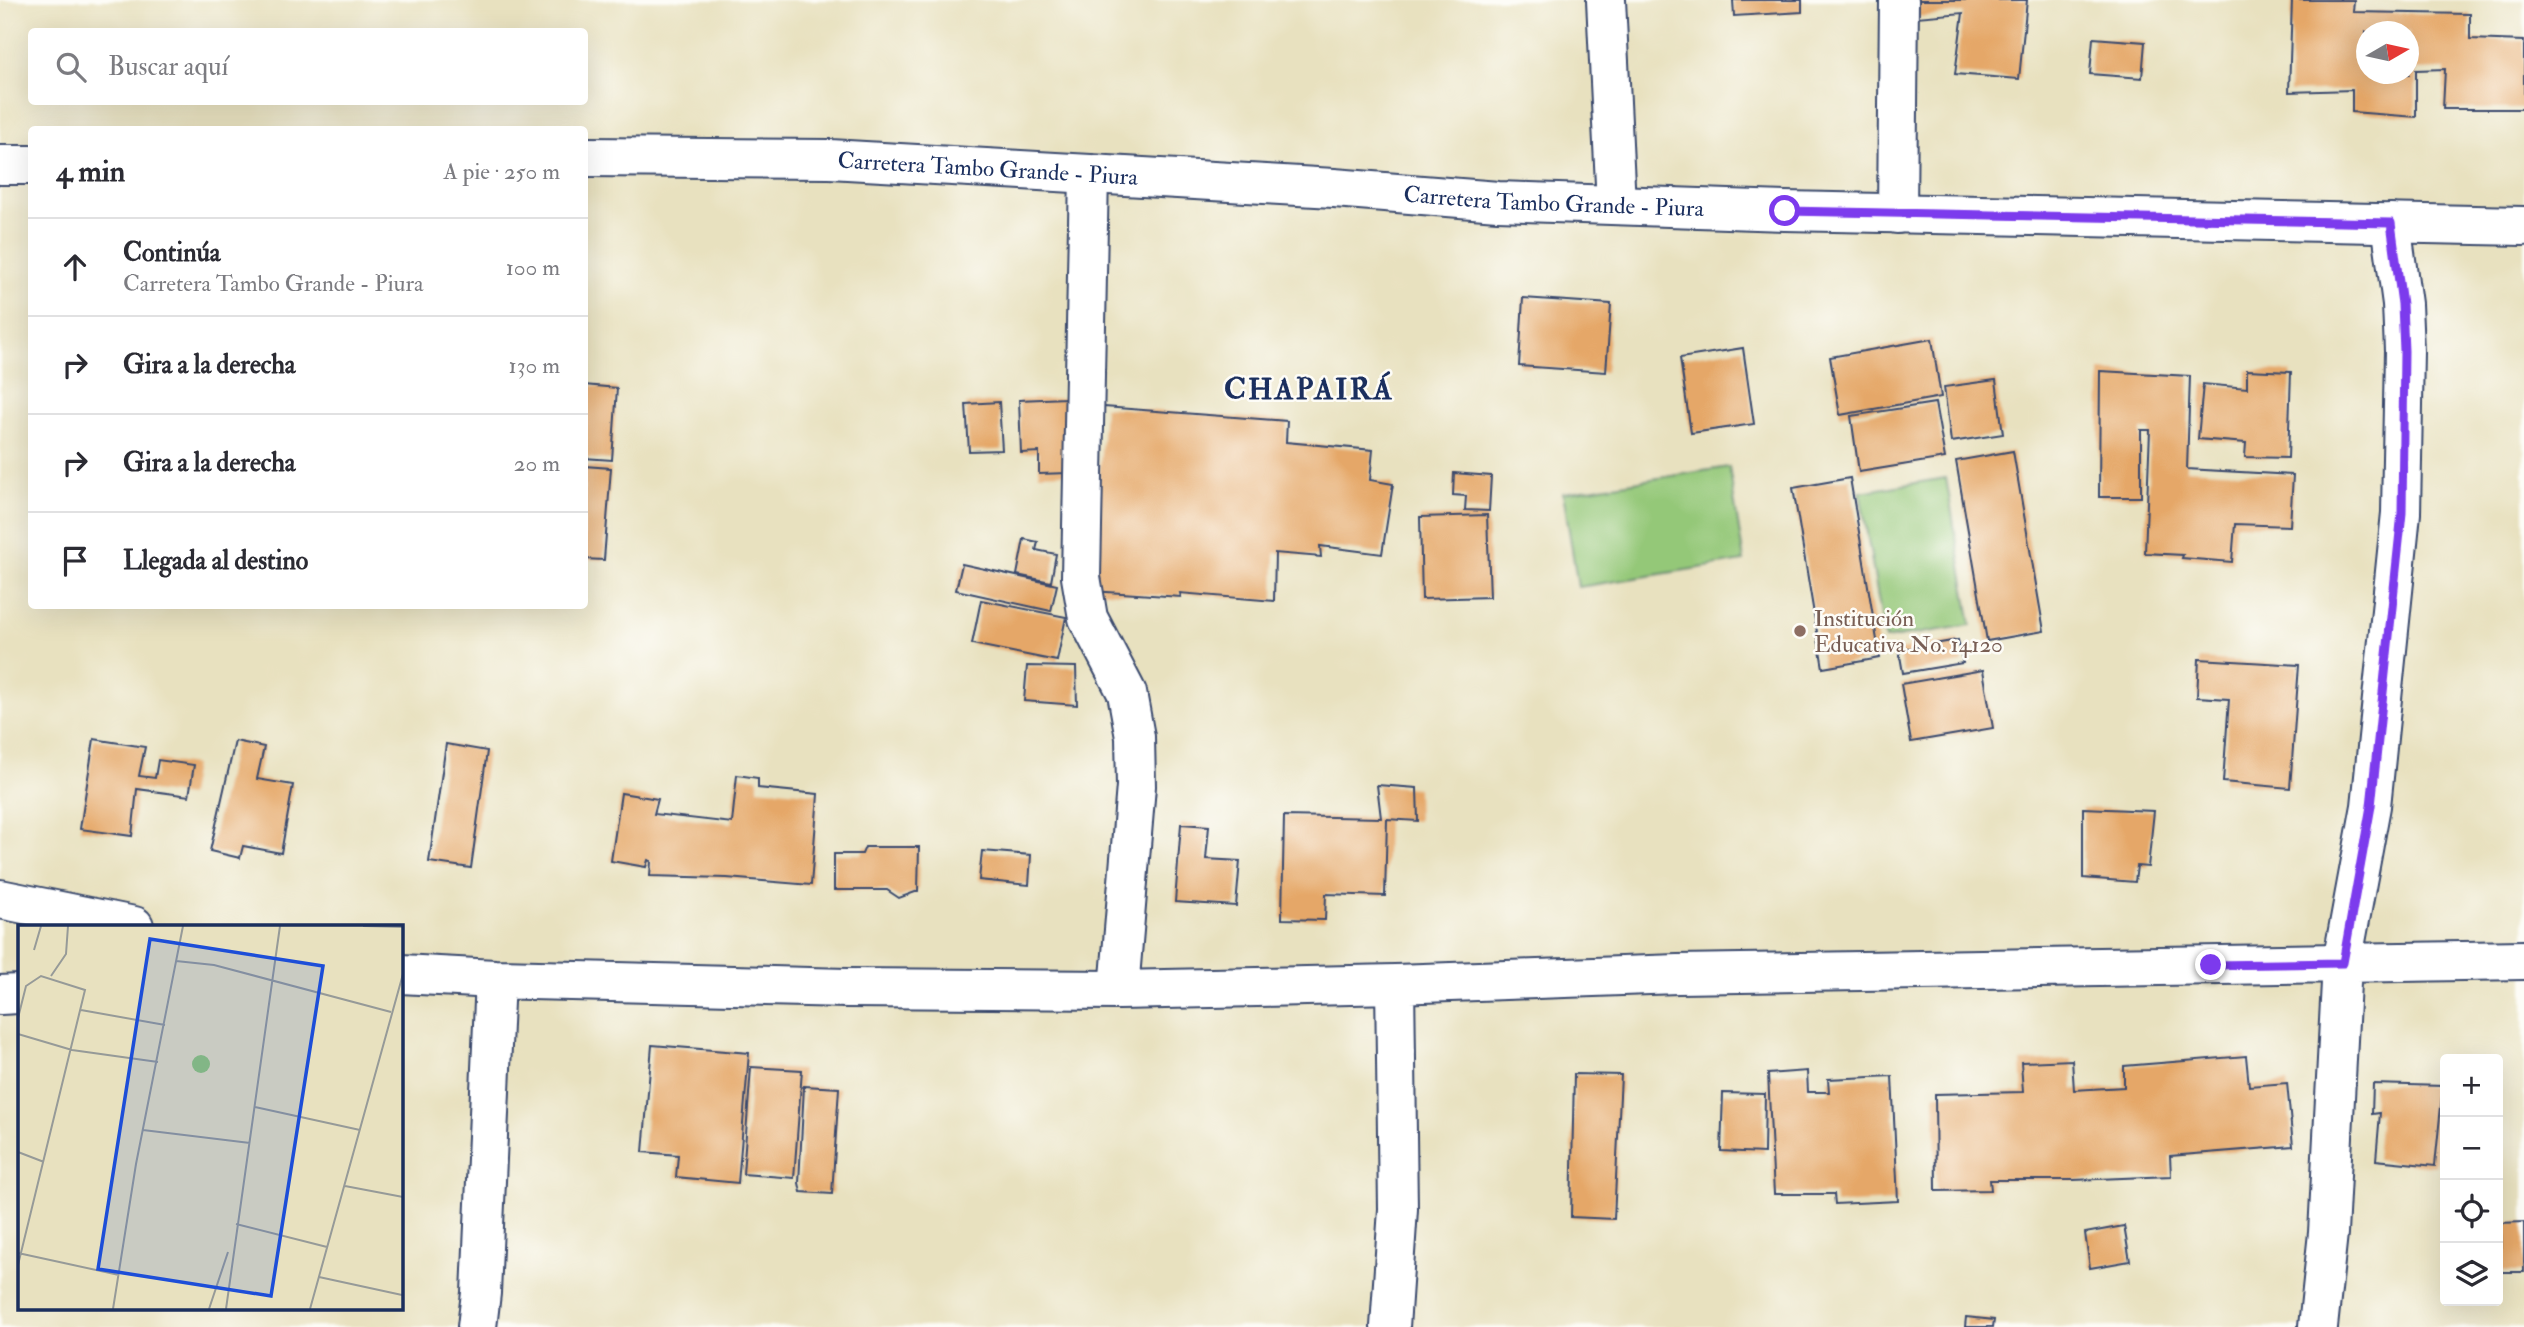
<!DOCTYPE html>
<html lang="es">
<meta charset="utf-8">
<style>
:root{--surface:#fff;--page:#f7f7f7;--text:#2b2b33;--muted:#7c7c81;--line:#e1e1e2}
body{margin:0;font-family:"IM FELL Double Pica",serif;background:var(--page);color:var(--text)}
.controls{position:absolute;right:21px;bottom:21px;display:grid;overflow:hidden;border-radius:7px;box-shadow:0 7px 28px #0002}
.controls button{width:63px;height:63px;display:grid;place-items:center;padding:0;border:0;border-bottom:2px solid var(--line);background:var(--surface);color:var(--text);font:35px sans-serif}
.compass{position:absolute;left:2356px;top:21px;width:63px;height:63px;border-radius:50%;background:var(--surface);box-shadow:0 7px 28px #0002;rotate:81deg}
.stop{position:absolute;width:21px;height:21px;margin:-16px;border:5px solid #7c3aed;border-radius:50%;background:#fff}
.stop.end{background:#7c3aed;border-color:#fff;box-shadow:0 2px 7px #0008}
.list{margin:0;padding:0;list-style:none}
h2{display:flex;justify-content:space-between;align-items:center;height:91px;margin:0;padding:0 28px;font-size:30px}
h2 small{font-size:23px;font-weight:400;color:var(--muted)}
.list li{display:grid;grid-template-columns:46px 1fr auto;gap:21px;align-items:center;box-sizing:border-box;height:98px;padding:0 28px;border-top:2px solid var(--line)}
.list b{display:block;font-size:26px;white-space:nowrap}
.list p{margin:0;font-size:23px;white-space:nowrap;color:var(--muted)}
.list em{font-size:23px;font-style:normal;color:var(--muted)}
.icon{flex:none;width:38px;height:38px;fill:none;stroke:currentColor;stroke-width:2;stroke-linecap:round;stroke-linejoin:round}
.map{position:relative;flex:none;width:2524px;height:1327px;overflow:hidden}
.search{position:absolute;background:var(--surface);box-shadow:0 7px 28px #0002;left:28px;top:28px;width:560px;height:77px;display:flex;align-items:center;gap:18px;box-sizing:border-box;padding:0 24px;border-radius:7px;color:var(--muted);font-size:26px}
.panel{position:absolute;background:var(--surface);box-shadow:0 7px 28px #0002;left:28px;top:126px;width:560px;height:483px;border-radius:7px}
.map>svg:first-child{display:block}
.green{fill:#94c878;stroke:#587c6b;stroke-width:2}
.building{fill:#e5a767;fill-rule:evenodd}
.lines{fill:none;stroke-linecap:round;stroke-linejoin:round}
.minor-casing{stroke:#3a4a6d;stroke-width:42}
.major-casing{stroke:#3a4a6d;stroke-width:42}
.minor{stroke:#fff;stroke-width:38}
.major{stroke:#fff;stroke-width:38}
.route{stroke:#7c3aed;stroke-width:9}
.education-dot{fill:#8d6e63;stroke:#fdfcf7;stroke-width:2.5}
.labels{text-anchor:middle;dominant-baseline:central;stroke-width:5;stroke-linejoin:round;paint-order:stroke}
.street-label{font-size:23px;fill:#1b2f5e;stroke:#fdfcf7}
.education-label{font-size:23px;fill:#785e54;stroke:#fdfcf7;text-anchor:start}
.district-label{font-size:30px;font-weight:bold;letter-spacing:2px;fill:#1b2f5e;stroke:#fdfcf7}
.inset-road{fill:none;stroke:#969a98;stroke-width:2}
.view{fill:#1d4ed8;fill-opacity:0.15;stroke:#1d4ed8;stroke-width:3.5}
.inset-edge{fill:none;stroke:#1b2f5e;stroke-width:3.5}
</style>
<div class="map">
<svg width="2524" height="1327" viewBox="0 0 2524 1327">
<rect width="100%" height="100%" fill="#fdfcf7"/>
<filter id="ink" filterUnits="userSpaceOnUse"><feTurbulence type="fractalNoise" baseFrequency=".0143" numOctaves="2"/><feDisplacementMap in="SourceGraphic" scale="14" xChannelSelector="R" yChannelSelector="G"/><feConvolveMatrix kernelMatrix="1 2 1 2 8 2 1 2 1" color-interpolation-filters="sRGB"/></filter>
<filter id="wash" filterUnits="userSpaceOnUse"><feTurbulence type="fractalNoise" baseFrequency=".00686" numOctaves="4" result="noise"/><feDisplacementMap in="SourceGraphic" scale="28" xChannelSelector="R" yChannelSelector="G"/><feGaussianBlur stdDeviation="1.57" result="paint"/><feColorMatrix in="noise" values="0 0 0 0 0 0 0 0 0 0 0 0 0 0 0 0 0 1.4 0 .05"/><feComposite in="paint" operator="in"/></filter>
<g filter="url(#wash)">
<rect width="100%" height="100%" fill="#e8e1bf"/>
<path class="green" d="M1729,467l15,94 -166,26 -15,-94z
M1946,478l25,147 -86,14 -25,-147z"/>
<g id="blocks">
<path class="building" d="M1733,0h69v12l-68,4z
M1918,0h109l-8,79 -64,-5 8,-61 -46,4z
M2292,0h62l-1,12 117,2v25l54,2v68h-81l2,-40 -29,1v47l-64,-5v-22l-63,2zM2366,32h43v42h-43z
M2093,38l52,4 -3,36 -52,-4z
M1523,298l88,6 -5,68 -87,-6z
M1932,339l9,58 -101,18 -10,-58z
M1743,348l11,76 -63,9 -11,-75z
M2247,370l44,2 -3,86 -43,-1 1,-14 -48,-4 5,-55 44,4z
M2100,371l90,5 -3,93 106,6 -3,51 -55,-2 -3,38 -50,-4 1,-3 -38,-2 5,-123h-9v67h-42z
M1996,380l7,54 -52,8 -7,-55z
M584,385l33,3 -5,72 -28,-2z
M1066,398l2,75 -29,1v-22l-18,1 -2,-53z
M999,402l3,48 -33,1 -3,-47z
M1935,403l10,55 -86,14 -8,-56z
M1104,407l183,14 -1,21 87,8 -3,30 23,4 -11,70 -62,-8 1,11 -46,-4 -1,48 -94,-8 1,4 -89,-6z
M2013,451l31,180 -57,10 -31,-180z
M584,466l27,2 -7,92 -20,-1z
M1454,473l37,3 -2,35 -24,-1 1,-14 -13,-1z
M1850,478l30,180 -57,10 -30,-180z
M1487,515l3,82 -68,2 -2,-82z
M1024,539l14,3 -2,8 20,4 -5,28 -34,-7z
M962,564l95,21 -6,26 -95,-21z
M981,600l85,17 -9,44 -85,-17z
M1958,640l5,23 -60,10 -4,-23z
M2199,659l100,6 -9,123 -67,-6 6,-83 -32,-2z
M1027,666l49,1 1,38 -53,-4z
M1983,670l10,58 -82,14 -10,-58z
M94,739l51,8 -6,29 16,2 3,-18 36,5 -5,31 -52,-7 -5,47 -52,-7z
M235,741l29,6 -7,32 36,6 -12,68 -38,-7 -3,12 -30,-7z
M446,744l41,7 -16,117 -42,-6z
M737,775l21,3v10l60,6 -7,91 -84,-7 -77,-2 1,-15 -3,-1 -2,7 -35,-6 10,-68 37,6 -4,15 78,9z
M1377,785l40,3 1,33 -31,-2 -2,77 -59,-2 -1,26 -43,-1 2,-103 97,2z
M2083,808l71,3 -6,56 -11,-1 -2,16 -52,-4z
M1181,824l28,2 -3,33 34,2 -4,45 -61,-4z
M865,847h54l-1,44 -19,7 -12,-8h-53v-36h28z
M982,851l49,4 -2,30 -50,-5z
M652,1045l97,8 -11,130 -62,-6 2,-22 -35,-3z
M2246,1056l3,30 38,-3 6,63 -123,10 1,20 -98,4h-83l1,10 -55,1 -1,-97 88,-2 -2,-30 51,-2 2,30 50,-3v-21z
M751,1067l51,3 -8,108 -51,-4z
M1807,1071l1,21h21l-1,-13 64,-3 6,125 -63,3 -1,-10h-60l-6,-120z
M1574,1074l47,1 -7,144 -43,-2z
M2373,1084l70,2 -8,80 -59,-6 4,-47 -8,1z
M804,1086l35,2 -7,106 -31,-2 -2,-9z
M1723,1093l42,1 -1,59 -43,-2z
M2524,1222v50h-23l-1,-49z
M2124,1226l6,35 -40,7 -5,-35z
M1966,1317l28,3 -1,7h-28z"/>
</g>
</g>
<g filter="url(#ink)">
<use href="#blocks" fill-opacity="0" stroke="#3a4a6d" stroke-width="2"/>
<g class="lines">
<defs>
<path id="minor" d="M1606,0l10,205
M1089,174l-8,403 7,41 39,75 8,44 1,49 -17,204
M1897,214l2,-214
M0,899l134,27
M401,974l94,5 352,9 272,2 276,-6 283,-10 846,-14
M0,995l19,-1
M477,1327l4,-34 14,-314
M1390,1327l8,-118 -3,-225
M2318,1327l10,-94 14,-270 29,-157 30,-293 3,-162 -2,-47 -11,-81"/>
<g id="major">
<path id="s1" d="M584,157l246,2 504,29 164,13 287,10 739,15"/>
<path d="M0,165h32"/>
</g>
</defs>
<use href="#minor" class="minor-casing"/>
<use href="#major" class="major-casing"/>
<use href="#minor" class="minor"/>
<use href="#major" class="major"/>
</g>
</g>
<g class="lines" filter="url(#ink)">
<path class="route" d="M1785,211l606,12 11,81 2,47 -2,162 -31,293 -28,157 -132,2"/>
</g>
<circle class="education-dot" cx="1800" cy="631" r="7"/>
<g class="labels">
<g class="street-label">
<text stroke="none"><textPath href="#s1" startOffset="404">Carretera Tambo Grande - Piura</textPath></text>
<text stroke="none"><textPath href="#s1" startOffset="971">Carretera Tambo Grande - Piura</textPath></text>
</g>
<g class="education-label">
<text x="1814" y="618">Institución<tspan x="1814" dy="26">Educativa No. 14120</tspan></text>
</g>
<g class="district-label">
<text x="1309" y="389">CHAPAIRÁ</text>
</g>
</g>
<g transform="translate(18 925)">
<rect width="385" height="385" fill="#e8e1bf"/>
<path d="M174 139a9 9 0 1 1 18 0a9 9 0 1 1-18 0Z" fill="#94c878"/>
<path class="inset-road" d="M345,1l40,1M16,25l7,-24M158,36l38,4 177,47M33,51l15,-22 2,-28M63,85l84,15M0,93l8,-32 15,-10 44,14 -67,275M0,109l54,16 86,12M237,182l105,23M125,205l107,13M0,227l26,10M327,261l58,11M218,299l91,23M0,328l101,22M301,352l83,18M95,384l23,-145 47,-238M191,384l19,-57M208,384l54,-383M292,384l93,-335"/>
<path class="view" d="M132,14l173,27 -52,330 -173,-27z"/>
<rect width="385" height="385" class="inset-edge"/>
</g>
</svg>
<div class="controls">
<button>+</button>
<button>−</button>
<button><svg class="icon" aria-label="locate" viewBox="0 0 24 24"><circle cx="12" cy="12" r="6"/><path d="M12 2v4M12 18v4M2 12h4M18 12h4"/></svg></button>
<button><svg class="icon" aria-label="layers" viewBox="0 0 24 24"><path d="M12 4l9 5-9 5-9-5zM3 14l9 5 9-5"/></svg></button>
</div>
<svg class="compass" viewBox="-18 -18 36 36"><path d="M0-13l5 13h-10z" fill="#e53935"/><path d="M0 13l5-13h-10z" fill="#7c7c81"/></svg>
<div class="stop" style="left:1785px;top:211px"></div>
<div class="stop end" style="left:2211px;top:965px"></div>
<div class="search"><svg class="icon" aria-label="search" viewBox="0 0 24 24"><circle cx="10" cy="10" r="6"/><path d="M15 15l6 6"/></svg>Buscar aquí</div>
<section class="panel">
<h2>4 min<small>A pie · 250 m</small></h2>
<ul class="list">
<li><svg class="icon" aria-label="ahead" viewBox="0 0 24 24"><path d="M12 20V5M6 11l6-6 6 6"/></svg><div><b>Continúa</b><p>Carretera Tambo Grande - Piura</p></div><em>100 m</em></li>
<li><svg class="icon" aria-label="right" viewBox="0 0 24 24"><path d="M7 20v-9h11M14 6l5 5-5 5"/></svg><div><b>Gira a la derecha</b></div><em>130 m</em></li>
<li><svg class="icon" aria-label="right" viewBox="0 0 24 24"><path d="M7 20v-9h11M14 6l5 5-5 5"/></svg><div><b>Gira a la derecha</b></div><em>20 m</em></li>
<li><svg class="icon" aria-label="arrive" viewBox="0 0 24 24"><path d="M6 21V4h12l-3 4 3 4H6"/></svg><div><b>Llegada al destino</b></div></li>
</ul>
</section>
</div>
